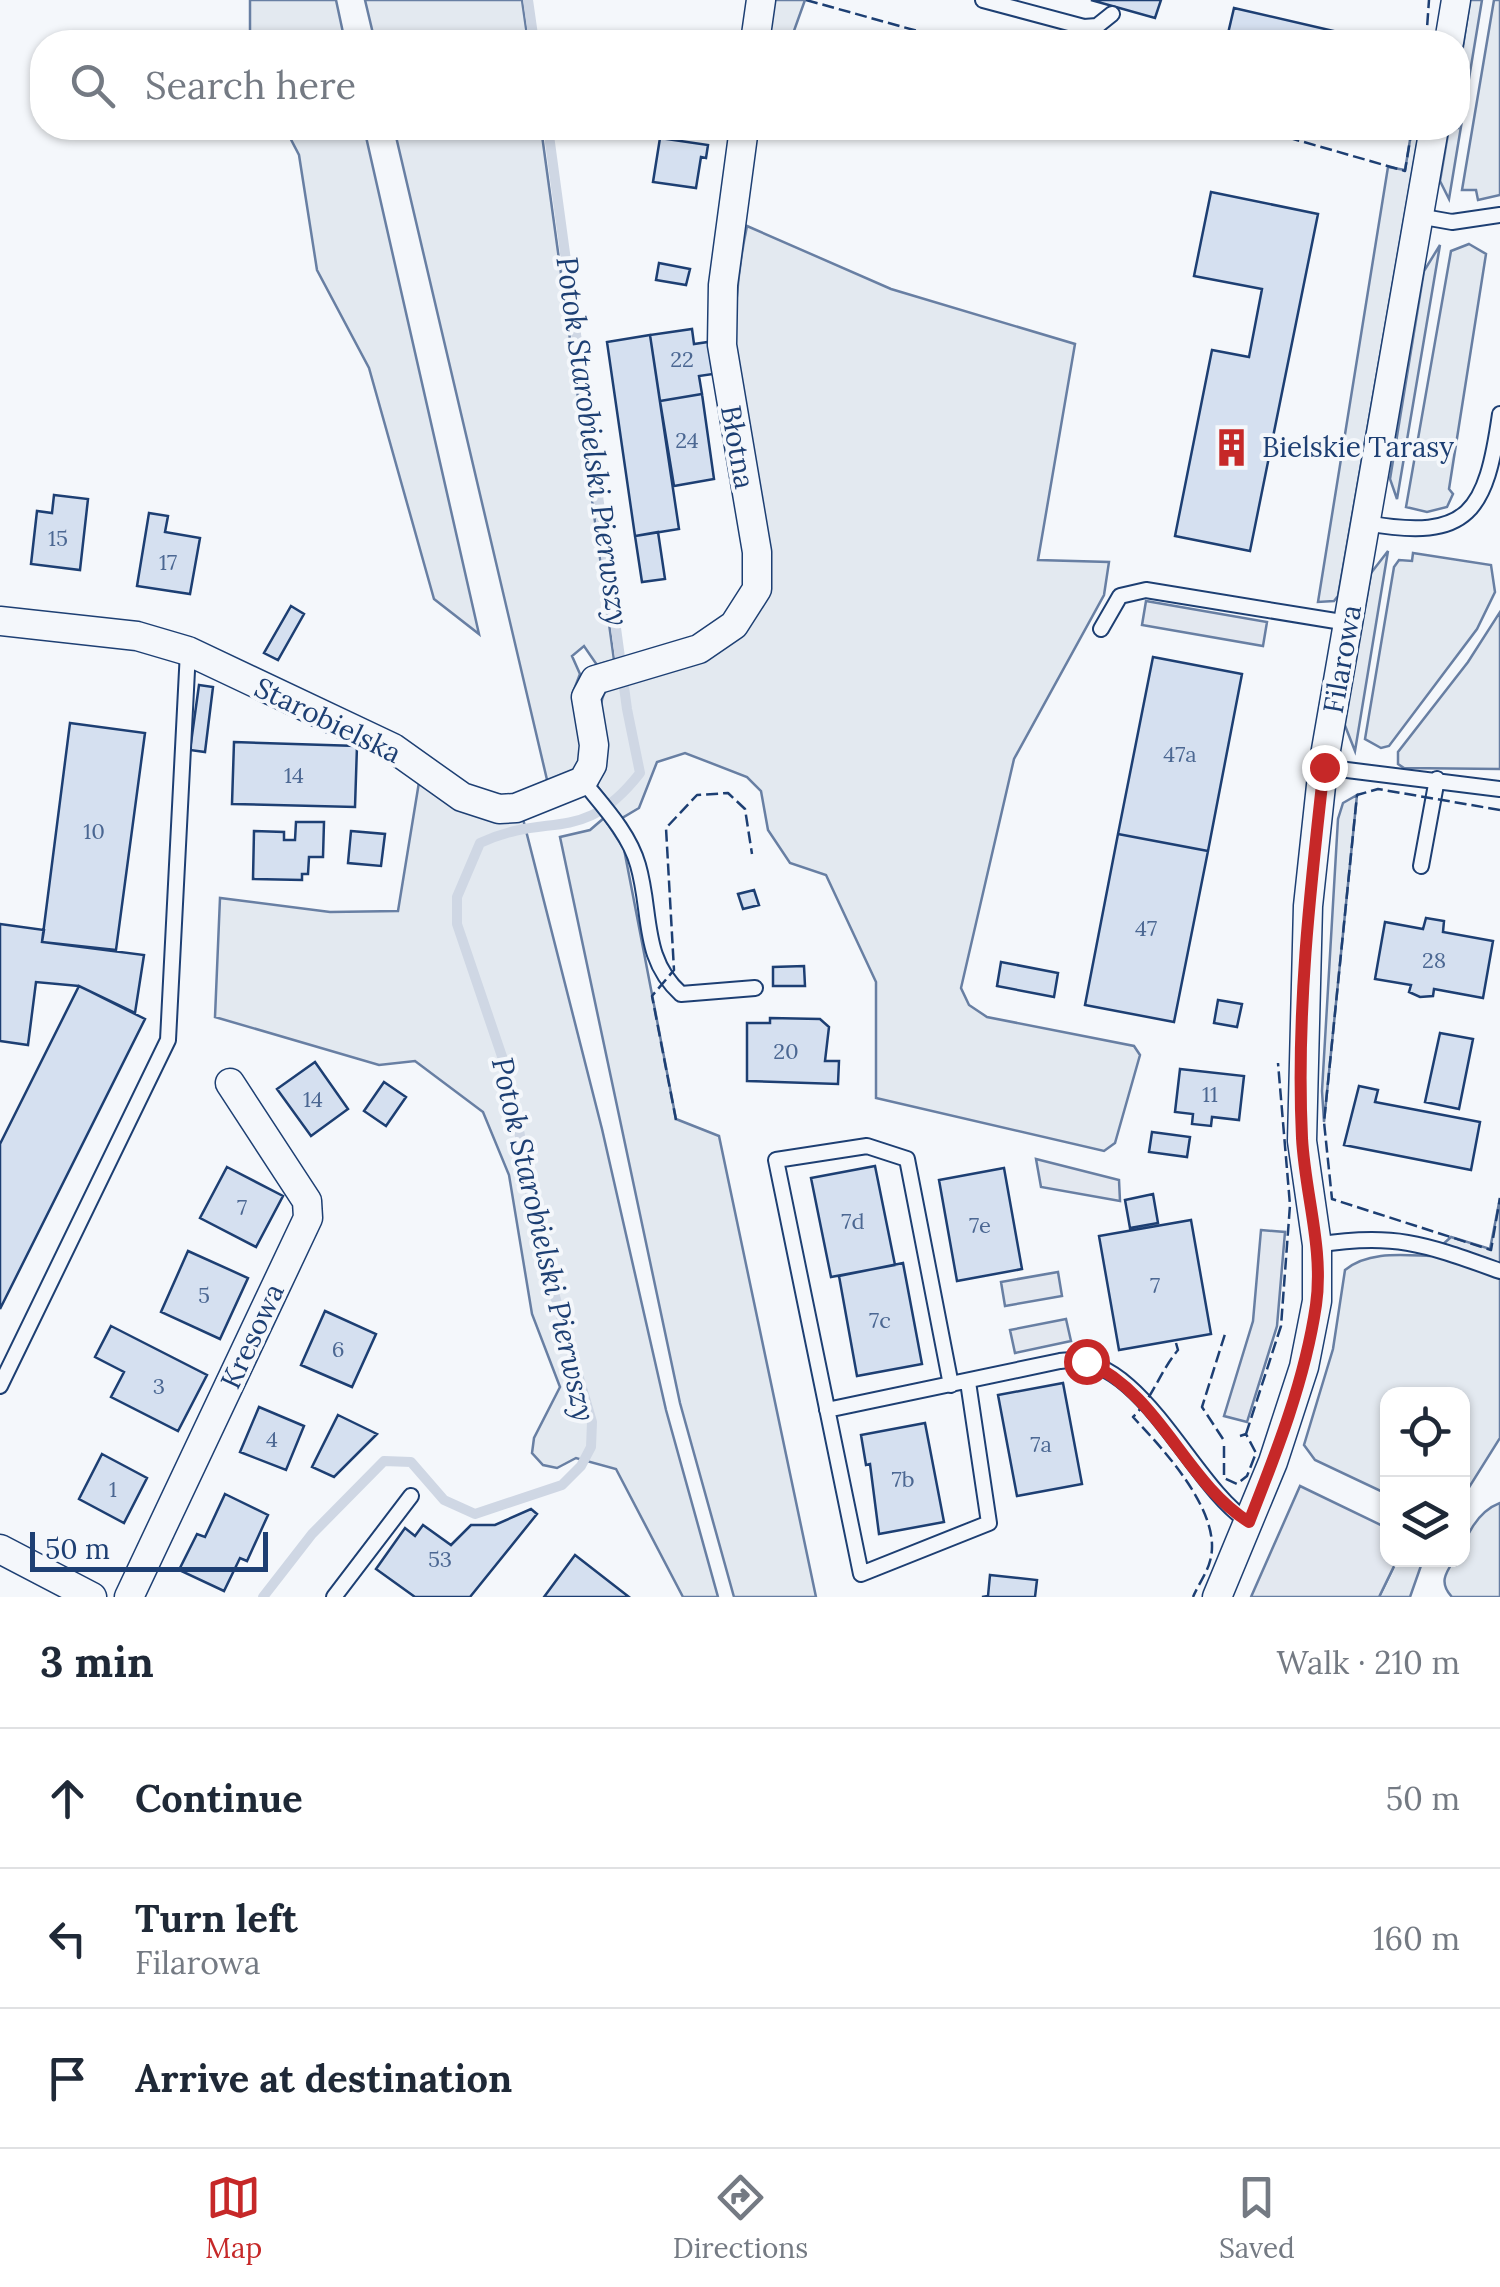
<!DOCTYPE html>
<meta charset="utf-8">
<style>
:root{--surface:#fff;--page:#f2f2f3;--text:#1f2937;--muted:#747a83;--line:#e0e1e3;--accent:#c62828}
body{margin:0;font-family:Lora,serif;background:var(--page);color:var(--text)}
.controls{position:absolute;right:30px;bottom:30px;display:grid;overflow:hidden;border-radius:20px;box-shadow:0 2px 8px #0004}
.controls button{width:90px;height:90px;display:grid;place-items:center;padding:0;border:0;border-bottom:2px solid var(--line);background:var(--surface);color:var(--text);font:50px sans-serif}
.scale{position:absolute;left:30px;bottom:25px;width:238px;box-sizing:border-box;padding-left:10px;border:5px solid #1d3f73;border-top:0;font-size:28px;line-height:35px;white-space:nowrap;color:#1d3f73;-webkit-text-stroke:8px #f4f7fb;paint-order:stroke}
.stop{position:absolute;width:30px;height:30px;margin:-22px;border:8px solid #c62828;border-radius:50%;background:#fff}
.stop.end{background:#c62828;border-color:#fff;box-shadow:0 2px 10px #0008}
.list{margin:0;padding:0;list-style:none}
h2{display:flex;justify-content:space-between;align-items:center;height:130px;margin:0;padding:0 40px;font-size:42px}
h2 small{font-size:32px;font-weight:400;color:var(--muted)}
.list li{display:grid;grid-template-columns:65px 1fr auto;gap:30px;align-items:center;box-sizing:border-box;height:140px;padding:0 40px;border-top:2px solid var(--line)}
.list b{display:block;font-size:38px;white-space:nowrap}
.list p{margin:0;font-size:32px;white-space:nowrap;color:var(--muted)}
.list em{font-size:32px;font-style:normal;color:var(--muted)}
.icon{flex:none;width:55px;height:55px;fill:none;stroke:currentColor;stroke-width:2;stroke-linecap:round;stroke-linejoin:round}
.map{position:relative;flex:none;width:1500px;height:1597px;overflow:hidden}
.search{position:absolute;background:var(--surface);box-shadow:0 2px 8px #0004;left:30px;right:30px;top:30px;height:110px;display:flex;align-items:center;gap:25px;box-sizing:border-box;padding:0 35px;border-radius:40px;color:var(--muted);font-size:38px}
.sheet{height:550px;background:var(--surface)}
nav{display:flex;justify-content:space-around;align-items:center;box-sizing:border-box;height:140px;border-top:2px solid var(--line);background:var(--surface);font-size:28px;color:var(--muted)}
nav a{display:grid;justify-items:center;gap:5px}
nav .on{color:var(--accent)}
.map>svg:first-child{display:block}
.green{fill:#e3e9f0;stroke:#687fa3;stroke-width:2.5}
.parking{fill:#e3e8f0;stroke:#687fa3;stroke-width:2.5}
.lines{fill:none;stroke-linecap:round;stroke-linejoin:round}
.stream{stroke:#cfd7e4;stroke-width:10}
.building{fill:#d5e0f0;stroke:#1d3f73;stroke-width:2.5}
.lane-casing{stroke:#1d3f73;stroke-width:18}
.street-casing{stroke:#1d3f73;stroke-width:31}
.lane{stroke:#f4f7fb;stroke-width:14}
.street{stroke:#f4f7fb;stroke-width:28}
.fence{stroke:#1d3f73;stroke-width:2.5;stroke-dasharray:12 5;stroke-linecap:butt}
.route{stroke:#c62828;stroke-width:12}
.labels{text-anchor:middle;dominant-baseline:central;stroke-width:8;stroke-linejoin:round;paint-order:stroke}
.number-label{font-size:22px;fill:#4b6792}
.street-label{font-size:28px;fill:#1d3f73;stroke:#f4f7fb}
.poi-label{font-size:28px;fill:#1d3f73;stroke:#f4f7fb;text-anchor:start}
.water-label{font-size:30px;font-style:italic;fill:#1d3f73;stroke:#f4f7fb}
</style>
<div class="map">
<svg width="1500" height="1597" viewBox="0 0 1500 1597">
<rect width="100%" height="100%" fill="#f4f7fb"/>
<path class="green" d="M250,0h86l9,42h-95z
M365,0h157l6,42h-153z
M768,0h37l-15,42h-30z
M1470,0h12l-33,199 -9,-18 9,-53h9v-48z
M1494,0h6v195l-22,5 -2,-10h-14z
M285,128h79l115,506 -45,-35 -65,-231 -52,-98 -18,-115z
M394,128h147l73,532 -17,5 -13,-19 -12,10 8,18 -8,21 11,67 -8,10 -27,12z
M1412,128h8l-82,468 -4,5 -16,1 70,-435 17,3z
M747,226l144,63 184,55 -37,216 71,2 -5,33 -90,164 -53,229 8,17 18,12 147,29 6,9 -25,88 -11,8 -228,-53v-116l-50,-107 -36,-12 -22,-33 -7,-39 -14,-14 -62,-24 -28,9 -18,46 -17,10 -25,-32c12,-33 -3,-71 7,-92 8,-18 125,-69 150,-81 -12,-129 -34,-260 -7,-387z
M1469,244l17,10 -37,235 4,5 -6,13 -20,5 -21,-5 45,-256z
M1440,245l-43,254 -7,-20 34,-208z
M1388,551l-33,200 -11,-28 27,-150z
M1413,553l78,12 4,27 -18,37 -88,117 -8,2 -16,-9 29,-172 5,-7 13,1z
M1500,612v157l-96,-1 -6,-4v-12l70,-90z
M420,776l102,39 80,314 64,281 52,187h-35l-67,-128 -40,-11 -19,10 -14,-3 -11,-12 2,-15 26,-51 -28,-73 -23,-139 -26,-63 -68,-51 -36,4 -164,-48 5,-119 110,14 68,-1z
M1357,795l-33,327 -2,-31 16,-272 5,-16z
M604,818l20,31 52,270 43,17 97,461h-82l-54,-194 -120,-566 30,-7z
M1500,1198v240l-37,59 -1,-103h-74l-1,100 -72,-34 -11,-15 29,-96 12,-79c23,-19 57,-15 85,-14l21,-19 39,12z
M1500,1503v94h-48c-13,-14 -7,-23 2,-37h8c0,-23 17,-49 38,-57z
M1397,1560h26l-13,37h-31z"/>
<path class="parking" d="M1146,601l121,21 -4,24 -121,-21z
M1036,1159l83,21 1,21 -79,-14z
M1261,1230l24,2 -8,94 -30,96 -23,-6 29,-95z
M1058,1272l4,24 -57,10 -4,-24z
M1066,1319l5,22 -56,12 -5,-23z
M1300,1486l87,42 1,32h9l-18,37h-128z"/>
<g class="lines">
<path class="stream" d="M528,0l6,42
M263,1597l49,-63 72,-73 27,1 33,38 31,14 87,-29 19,-19 10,-19 1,-25 -53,-180 -29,-162 -53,-156v-27l23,-54c71,-33 102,4 160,-70l-13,-64 -79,-581"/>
</g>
<path class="building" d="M1091,0h70l-6,18z
M1234,8l121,28 -1,6h-128z
M660,138l48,7 -2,13 -5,-1 -5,31 -43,-6z
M1211,192l107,22 -68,337 -75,-15 37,-186 37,7 13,-68 -68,-13z
M659,263l31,6 -4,16 -30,-5z
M692,329l2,15 14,-2 5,32 -14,2 3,18 -42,7 -10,-66z
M650,335l29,194 -44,7 -28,-194z
M702,394l12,85 -40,7 -14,-85z
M54,495l34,4 -8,71 -49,-6 6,-53 15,2z
M149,513l19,3 -3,16 35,6 -10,56 -53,-8z
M658,532l7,47 -23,3 -7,-46z
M291,606l13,8 -26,46 -14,-7z
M1153,657l89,17 -34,177 -90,-17z
M199,685l14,2 -8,65 -15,-2z
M70,723l75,10 -29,217 -74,-8z
M234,742l123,4 -2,61 -123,-3z
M296,822h28l-1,35h-14l-1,17h-6v6l-49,-1 1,-48 30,1v8h11z
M351,831l34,3 -4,32 -33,-3z
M1118,834l90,17 -34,171 -89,-17z
M754,890l5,15 -16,4 -5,-15z
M1426,918l18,3 -1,11 50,9 -10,57 -49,-9 -1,7 -13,1 -11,-5 2,-7 -36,-6 10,-57 38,7z
M0,924l44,6 -2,12 102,13 -9,58 -56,-27 -43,-4 -8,63 -28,-4z
M1001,962l57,11 -4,24 -57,-11z
M804,966l1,20h-32v-19z
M79,986l66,33 -145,290v-165z
M1218,1000l24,4 -5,23 -23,-4z
M770,1018l50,1 9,8 -4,34h14l-1,23 -91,-3v-58h23z
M1440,1033l33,6 -14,70 -34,-7z
M315,1062l33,47 -37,27 -34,-47z
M1180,1069l64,7 -5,44 -27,-3 -1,9 -19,-2 1,-10 -18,-2z
M384,1082l22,15 -20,29 -22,-15z
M1359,1086l19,4 -3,12 105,20 -9,48 -127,-25z
M1152,1132l38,5 -3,20 -38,-5z
M875,1166l20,99 -64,12 -20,-99z
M227,1167l56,29 -27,51 -56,-29z
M1004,1168l18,101 -65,12 -18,-101z
M1153,1194l5,29 -28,5 -5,-28z
M1191,1220l20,114 -92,16 -20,-114z
M188,1251l60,27 -28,61 -59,-27z
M903,1263l19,101 -65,12 -18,-100z
M325,1311l51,23 -24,53 -51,-22z
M111,1326l96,49 -29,56 -67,-34 13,-25 -29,-15z
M1063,1383l19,101 -65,12 -19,-101z
M259,1407l45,19 -18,44 -46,-18z
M338,1415l39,19 -43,43 -22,-10z
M925,1423l19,99 -65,12 -9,-70 -4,1 -5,-30z
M102,1454l45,24 -23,45 -45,-24z
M225,1494l43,21 -21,46 -7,-3 -16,33 -45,-21 18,-36 8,3z
M531,1509l6,5 -67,83h-55l-39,-28 29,-41 10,8 8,-11 28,20 20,-20h24z
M575,1555l54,42h-85z
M990,1575l47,5 -2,17h-53l6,-1z"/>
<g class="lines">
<defs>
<path id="lane" d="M983,0l101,27 13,-1 15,-12
M1418,216l34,6 48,-7
M1366,523c104,19 120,-12 134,-109
M1101,629l19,-33 26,-6 202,33
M1323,767l177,22
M583,781c20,25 46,52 55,84 14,48 3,93 43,129l74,-6
M1421,866l16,-87
M1317,1245c78,-13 110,0 183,26
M951,1385l-44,-226 -40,-13 -91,14 85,414 128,-51 -21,-141
M0,1386l168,-346 20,-389
M827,1410l233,-49c81,-12 130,124 189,161
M334,1597l77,-101"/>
<path id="street" d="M755,42l6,-42
M1449,42l7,-42
M0,621l137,15 51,15 205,97 69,49 37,12 17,-1 67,-27 9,-16 2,-20 -8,-48 9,-17 104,-31 35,-24 23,-36v-37l-35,-207 1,-60 21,-157
M0,1549l92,48
M129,1597l179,-379 -1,-17 -77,-118
M1217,1597l56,-135 31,-95 13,-66v-56l-15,-104 6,-235 15,-139 111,-639"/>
</defs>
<use href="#lane" class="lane-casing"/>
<use href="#street" class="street-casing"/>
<use href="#lane" class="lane"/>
<use href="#street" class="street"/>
<path class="fence" d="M806,0l151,42
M1426,42l3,-42
M1255,128l150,43 7,-43
M1500,810l-122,-21 -21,6 -33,327 8,77 159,51 9,-52
M676,1120l-24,-124 22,-26 -8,-142 31,-33 31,-2 17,16 7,45
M1176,1343l2,7c-19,23 -24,46 -45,67 29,31 91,96 77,144 -3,12 -12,24 -17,36
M1246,1434l35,-108 9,-121 -12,-142
M1223,1439l-21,-32 23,-73
M1224,1446v32l13,6 10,-8 9,-23 -10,-19 -6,2"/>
</g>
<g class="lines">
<path class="route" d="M1086,1361c76,35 98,120 163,161 28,-71 56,-142 67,-217 8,-56 -11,-111 -14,-167 -6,-123 8,-248 22,-371"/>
</g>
<defs>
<symbol id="building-bare" viewBox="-9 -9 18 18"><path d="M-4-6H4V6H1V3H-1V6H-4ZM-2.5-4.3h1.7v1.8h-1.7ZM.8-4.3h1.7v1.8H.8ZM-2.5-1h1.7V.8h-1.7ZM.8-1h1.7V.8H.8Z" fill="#c62828" stroke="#f4f7fb" stroke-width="2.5" paint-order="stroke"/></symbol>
</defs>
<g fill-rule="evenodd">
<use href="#building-bare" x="1204" y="420" width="55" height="55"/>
</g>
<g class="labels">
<g class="number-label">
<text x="682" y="359">22</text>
<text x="687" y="440">24</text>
<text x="58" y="538">15</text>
<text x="168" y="562">17</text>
<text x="1180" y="754">47a</text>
<text x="294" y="775">14</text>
<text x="94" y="831">10</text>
<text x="1146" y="928">47</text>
<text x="1434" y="960">28</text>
<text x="786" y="1051">20</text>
<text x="1210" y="1094">11</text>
<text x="313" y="1099">14</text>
<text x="242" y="1207">7</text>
<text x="853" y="1221">7d</text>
<text x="980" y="1225">7e</text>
<text x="1155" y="1285">7</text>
<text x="204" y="1295">5</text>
<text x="880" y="1320">7c</text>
<text x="338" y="1349">6</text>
<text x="159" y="1386">3</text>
<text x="272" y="1439">4</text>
<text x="1041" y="1444">7a</text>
<text x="903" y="1479">7b</text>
<text x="113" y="1489">1</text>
<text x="440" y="1559">53</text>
</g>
<g class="street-label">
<text transform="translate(738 447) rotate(80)">Błotna</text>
<text transform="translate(1342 659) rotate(-80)">Filarowa</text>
<text transform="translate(328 720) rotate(26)">Starobielska</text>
<text transform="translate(252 1336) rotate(-65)">Kresowa</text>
</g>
<g class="poi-label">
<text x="1262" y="447">Bielskie Tarasy</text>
</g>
<g class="water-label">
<text transform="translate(593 441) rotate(82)">Potok Starobielski Pierwszy</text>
<text transform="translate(544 1239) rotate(77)">Potok Starobielski Pierwszy</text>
</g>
</g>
</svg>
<div class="controls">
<button><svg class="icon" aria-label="locate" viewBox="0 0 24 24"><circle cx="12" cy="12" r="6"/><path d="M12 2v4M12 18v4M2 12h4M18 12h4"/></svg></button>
<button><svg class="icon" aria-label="layers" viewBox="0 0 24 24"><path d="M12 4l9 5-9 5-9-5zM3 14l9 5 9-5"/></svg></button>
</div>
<div class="scale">50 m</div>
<div class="stop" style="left:1086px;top:1361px"></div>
<div class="stop end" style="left:1324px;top:767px"></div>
<div class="search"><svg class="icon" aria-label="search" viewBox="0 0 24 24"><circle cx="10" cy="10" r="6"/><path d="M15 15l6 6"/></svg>Search here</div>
</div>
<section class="sheet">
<h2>3 min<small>Walk · 210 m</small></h2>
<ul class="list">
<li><svg class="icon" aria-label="ahead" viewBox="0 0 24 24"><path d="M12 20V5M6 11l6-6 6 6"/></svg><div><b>Continue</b></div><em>50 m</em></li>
<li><svg class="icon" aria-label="left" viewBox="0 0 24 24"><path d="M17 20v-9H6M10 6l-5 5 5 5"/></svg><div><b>Turn left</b><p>Filarowa</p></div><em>160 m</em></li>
<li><svg class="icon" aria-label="arrive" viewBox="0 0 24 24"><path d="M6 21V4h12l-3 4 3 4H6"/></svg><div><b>Arrive at destination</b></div></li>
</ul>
</section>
<nav>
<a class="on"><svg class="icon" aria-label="map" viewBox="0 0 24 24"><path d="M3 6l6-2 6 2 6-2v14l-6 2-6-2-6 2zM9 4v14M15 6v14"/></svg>Map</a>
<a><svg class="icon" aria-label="directions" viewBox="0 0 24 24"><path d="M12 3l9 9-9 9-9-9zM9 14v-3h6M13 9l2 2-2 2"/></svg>Directions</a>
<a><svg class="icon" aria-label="saved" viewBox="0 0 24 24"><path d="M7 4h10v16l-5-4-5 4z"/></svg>Saved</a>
</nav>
